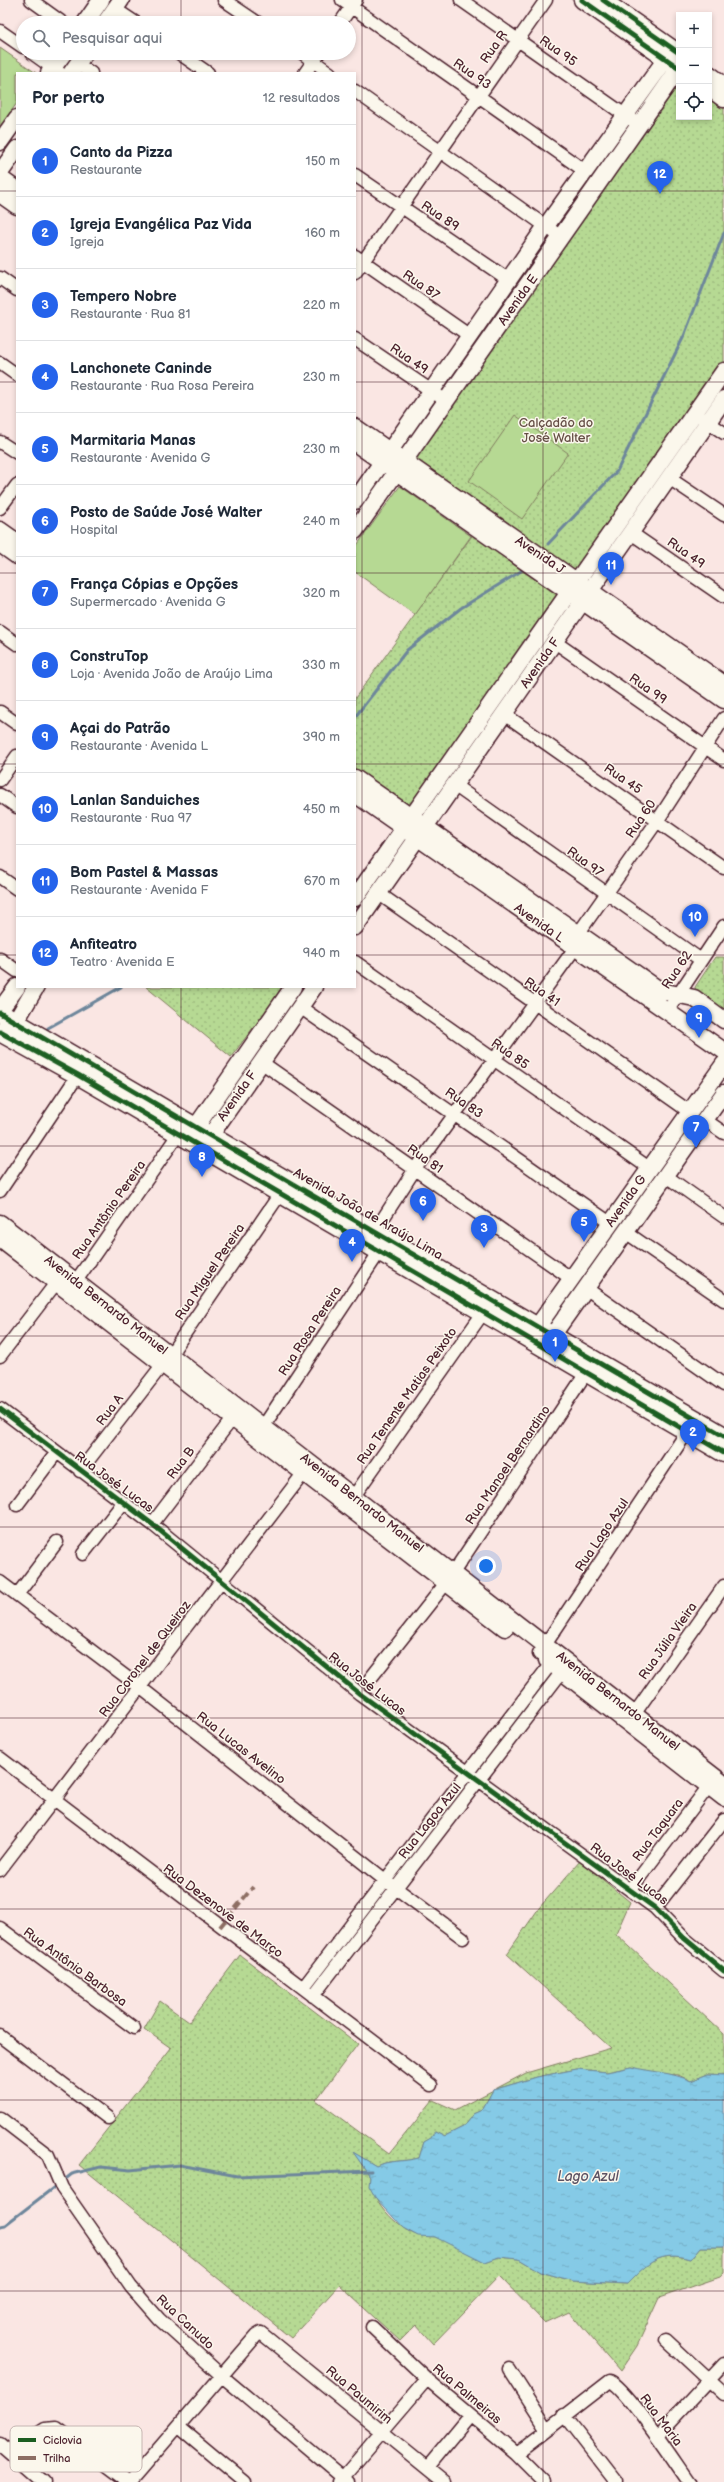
<!DOCTYPE html>
<html lang="pt">
<meta charset="utf-8">
<style>
:root{--surface:#fff;--page:#f2f2f3;--text:#1f2937;--muted:#747a83;--line:#e0e1e3;--accent:#2563eb}
body{margin:0;font-family:"Balsamiq Sans",sans-serif;background:var(--page);color:var(--text)}
.controls{position:absolute;right:12px;top:12px;display:grid;overflow:hidden;border-radius:0px;box-shadow:0 2px 6px #0003}
.controls button{width:36px;height:36px;display:grid;place-items:center;padding:0;border:0;border-bottom:1px solid var(--line);background:var(--surface);color:var(--text);font:20px sans-serif}
.you{position:absolute;left:486px;top:1566px;width:14px;height:14px;margin:-10px;border:3px solid #fff;border-radius:50%;background:#1a73e8;box-shadow:0 0 0 6px #1a73e833}
.badge{display:grid;place-items:center;width:26px;height:26px;border-radius:50%;background:var(--accent);color:#fff;font-size:13px;font-weight:700}
.pin{position:absolute;translate:-50% -33px;filter:drop-shadow(0 1px 2px #0008)}
.pin::after{content:'';position:absolute;top:21px;width:14px;height:12px;background:inherit;clip-path:polygon(0 0,100% 0,50% 100%)}
.list{margin:0;padding:0;list-style:none}
h2{display:flex;justify-content:space-between;align-items:center;height:52px;margin:0;padding:0 16px;font-size:17px}
h2 small{font-size:13px;font-weight:400;color:var(--muted)}
.list li{display:grid;grid-template-columns:26px 1fr auto;gap:12px;align-items:center;box-sizing:border-box;height:72px;padding:0 16px;border-top:1px solid var(--line)}
.list b{display:block;font-size:15px;white-space:nowrap}
.list p{margin:0;font-size:13px;white-space:nowrap;color:var(--muted)}
.list em{font-size:13px;font-style:normal;color:var(--muted)}
.icon{flex:none;width:22px;height:22px;fill:none;stroke:currentColor;stroke-width:2;stroke-linecap:round;stroke-linejoin:round}
.map{position:relative;flex:none;width:724px;height:2482px;overflow:hidden}
.search{position:absolute;background:var(--surface);box-shadow:0 2px 6px #0003;left:16px;top:16px;width:340px;height:44px;display:flex;align-items:center;gap:10px;box-sizing:border-box;padding:0 14px;border-radius:22px;color:var(--muted);font-size:15px}
.panel{position:absolute;background:var(--surface);box-shadow:0 2px 6px #0003;left:16px;top:72px;width:340px;height:916px;border-radius:0px}
.map>svg:first-child{display:block}
.grass{fill:url(#grass-dots);stroke:#807c5f}
.garden{fill:#b6d993;stroke:#807c5f}
.water{fill:url(#water-ripples);stroke:#6d869b}
.lines{fill:none;stroke-linecap:round;stroke-linejoin:round}
.stream{stroke:#6d869b;stroke-width:3}
.street-casing{stroke:#4a1f2b;stroke-width:15}
.secondary-casing{stroke:#4a1f2b;stroke-width:19}
.primary-casing{stroke:#4a1f2b;stroke-width:21}
.street{stroke:#fbf7ec;stroke-width:12}
.secondary{stroke:#fbf7ec;stroke-width:16}
.primary{stroke:#fbf7ec;stroke-width:18}
.quiet{stroke:#8d6e63;stroke-width:4;stroke-dasharray:8 4;stroke-linecap:butt}
.cycleway-casing{stroke:#fbf7ec;stroke-width:8}
.cycleway{stroke:#1b5e20;stroke-width:5}
.grid{fill:none;stroke:#4a1f2b;stroke-width:1;stroke-opacity:0.55}
.labels{text-anchor:middle;dominant-baseline:central;stroke-width:3;stroke-linejoin:round;paint-order:stroke}
.street-label{font-size:13px;fill:#4a1f2b;stroke:#fbf7ec}
.park-label{font-size:13px;fill:#654e45;stroke:#fbf7ec}
.water-label{font-size:14px;font-style:italic;fill:#5c5263;stroke:#fbf7ec}
.key{fill:#fbf7ec;stroke:#c6b6b2;stroke-width:1}
.key-label{font-size:11px;fill:#4a1f2b}
</style>
<div class="map">
<svg width="724" height="2482" viewBox="0 0 724 2482">
<defs>
<pattern id="grass-dots" width="8" height="8" patternUnits="userSpaceOnUse"><rect width="8" height="8" fill="#b6d993"/><path d="M2 2h.1M6 6h.1" fill="none" stroke="#9eba7f" stroke-width="1.8" stroke-linecap="round"/></pattern>
<pattern id="water-ripples" width="26" height="14" patternUnits="userSpaceOnUse"><rect width="26" height="14" fill="#85cae6"/><path d="M2 4q2-2 4 0t4 0M15 11q2-2 4 0t4 0" fill="none" stroke="#74adc5"/></pattern>
</defs>
<rect width="100%" height="100%" fill="#fae6e3"/>
<filter id="ink" filterUnits="userSpaceOnUse"><feTurbulence type="fractalNoise" baseFrequency=".025" numOctaves="2"/><feDisplacementMap in="SourceGraphic" scale="8" xChannelSelector="R" yChannelSelector="G"/><feConvolveMatrix kernelMatrix="1 2 1 2 8 2 1 2 1" color-interpolation-filters="sRGB"/></filter>
<g filter="url(#ink)">
<path class="grass" d="M679,84v33h30v-19l15,10v256l-148,212 -165,-115z
M474,533l91,61 -158,214 -52,-36v-74z
M715,957h9v59l-27,-19 -2,-10z
M146,987h138l-53,70z
M580,1861l50,41 -14,32 108,100v41l-16,-1 -17,7 -13,-6 -26,-2 -21,-6 -24,5 -30,-3 -40,8 -44,13 -11,20 -9,4 -10,13 -18,9 -10,-5 -3,7 -8,4 -5,16c-15,4 -30,2 -43,8l-22,-13 16,23c-2,21 27,53 47,59 6,2 13,0 19,2 16,5 33,17 49,25l14,-5 20,2 22,13 32,9 54,3c20,-21 33,-34 64,-25l10,-12h23v26l-4,4 -61,21 -22,48 -17,25 -51,-59 -24,11 -46,-47 -66,68 -17,-19 -16,16 -61,-56 -48,53 -212,-173 92,-117 -27,-19 16,-28 29,21 51,-67 118,89 -42,56 73,54 44,-54 22,10 71,-37 85,-25 -104,-94 32,-46z"/>
<path class="garden" d="M0,48l36,25h-19v30l-17,24z
M515,415l53,38 -46,66 -53,-38z
M400,486l71,50 -56,79 -60,-43v-24z"/>
<path class="water" d="M631,2067c20,5 41,5 60,14l17,-7 16,1v172h-23l-10,12c-31,-9 -43,4 -64,25l-54,-3 -32,-9 -22,-13 -20,-2 -14,5 -50,-25 -17,-1 -15,-8 -28,-31 -6,-11 1,-10 -17,-24 23,14c13,-6 28,-4 43,-8l5,-16 7,-4 4,-7 10,5 18,-9 10,-13 9,-4 11,-20 44,-13 40,-8 30,3z"/>
<g class="lines">
<path class="stream" d="M548,544l69,-73 67,-135 40,-103
M355,717l52,-67 54,-42 65,-40
M48,1028l73,-41
M63,2181l9,-7 29,-7 29,3 50,-5 57,11 134,-5
M0,2226l5,-1 52,-40"/>
<defs>
<path id="street" d="M31,0l32,23
M224,0l34,23
M342,0l243,171
M461,0l171,120
M115,9l21,14
M340,23l16,-23
M0,31l23,16
M32,53l28,20
M179,53l29,20
M302,53l28,20
M77,64l14,9
M305,73l14,-20
M355,91l206,146
M355,175l154,105
M355,256l115,80
M355,273l191,-273
M0,278l17,12
M355,339l84,57
M0,363l17,12
M702,418l22,15
M0,442l17,11
M669,478l55,37
M0,508l17,-23
M631,533l93,64
M0,632l17,12
M555,642l169,118
M0,712l17,12
M504,714l220,154
M0,780l17,-24
M454,785l247,175
M0,795l17,12
M0,877l17,12
M378,893l312,219
M578,934l80,-114 66,-102
M0,959l17,12
M355,962l294,206
M300,1007l310,216
M668,1010l56,-84
M261,1062l311,217
M705,1120l19,13
M666,1176l58,41
M0,1191l78,-116
M375,1231l40,-62 160,-221
M627,1233l97,67
M587,1289l137,96
M0,1356l56,-73 20,-2 106,-152
M0,1409l152,115 208,170 295,214 29,30 40,33
M263,1427l117,-176
M80,1471l90,-116 110,-161
M354,1496l129,-183
M17,1505l40,-53
M152,1524l80,-105
M83,1554l40,-51
M453,1573l133,-200
M0,1582l141,106 244,192 78,58
M17,1595l40,-53
M539,1654l148,-222
M370,1679l76,-96
M635,1713l89,-127
M0,1758l431,327
M0,1870l309,-404
M630,1890l79,-104
M655,1908l69,-88
M0,1928l134,100
M303,1988l253,-331
M313,1996l254,-331
M0,2036l108,82
M0,2118l48,37 14,33 69,99 28,32 63,57 126,106
M372,2327l55,52 89,75 28,28
M666,2340l58,54
M509,2369l38,59
M564,2415l52,67
M179,2427l66,55
M657,2436l67,-72
M0,2444l44,38
M10,2452l35,-23 12,-1 72,54
M516,2454l94,-73c16,6 66,83 79,101
M427,2468l43,-52
M130,2482l126,-146 5,-3 183,149
M339,2482l88,-103"/>
<path id="secondary" d="M582,0l92,65
M603,0l76,53
M85,23l16,-23
M105,23l16,-23
M49,73l15,-20
M71,73l14,-20
M709,74l15,11
M709,88l15,11
M0,142l17,-24
M0,173l17,-24
M0,178l17,12
M0,194l17,12
M355,427l369,257
M355,443l369,257
M355,501l191,-275 127,-177
M0,530l17,12
M355,531l324,-463
M0,544l17,12
M355,778l306,213 33,7 30,22
M355,794l369,257
M355,898l369,-527
M355,927l369,-528
M0,1010l17,-23
M16,1021l20,-34
M195,1139l1,-12 4,-6 93,-134
M200,1142l10,-6 104,-149
M0,1223l724,561
M0,1239l505,389
M530,1337l194,-273
M545,1346l179,-253
M547,1660l177,138"/>
<path id="primary" d="M0,1013l724,423
M0,1032l78,43 646,378"/>
</defs>
<use href="#street" class="street-casing"/>
<use href="#secondary" class="secondary-casing"/>
<use href="#primary" class="primary-casing"/>
<use href="#street" class="street"/>
<use href="#secondary" class="secondary"/>
<use href="#primary" class="primary"/>
<path class="quiet" d="M220,1927l33,-40"/>
<defs>
<path id="cycleway" d="M582,0l97,68
M603,0l76,53
M0,1013l724,423
M0,1032l78,43 646,378
M0,1409l152,115 208,170 295,214 29,30 40,33"/>
</defs>
<use href="#cycleway" class="cycleway-casing"/>
<use href="#cycleway" class="cycleway"/>
</g>
</g>
<path class="grid" d="M181,0v23M362,0v2482M543,0v2482M181,53v20M0,191h17M355,191h369M0,382h17M355,382h369M0,573h17M355,573h369M0,764h17M355,764h369M0,955h17M355,955h369M181,987v1495M0,1146h724M0,1336h724M0,1527h724M0,1718h724M0,1909h724M0,2100h724M0,2291h724"/>
<g class="labels">
<g class="street-label">
<text transform="translate(494 47) rotate(-55)">Rua R</text>
<text transform="translate(558 51) rotate(35)">Rua 95</text>
<text transform="translate(472 74) rotate(35)">Rua 93</text>
<text transform="translate(440 216) rotate(34)">Rua 89</text>
<text transform="translate(421 285) rotate(35)">Rua 87</text>
<text transform="translate(518 300) rotate(-55)">Avenida E</text>
<text transform="translate(409 359) rotate(34)">Rua 49</text>
<text transform="translate(686 553) rotate(35)">Rua 49</text>
<text transform="translate(540 555) rotate(34)">Avenida J</text>
<text transform="translate(540 663) rotate(-55)">Avenida F</text>
<text transform="translate(648 689) rotate(35)">Rua 99</text>
<text transform="translate(623 779) rotate(34)">Rua 45</text>
<text transform="translate(641 819) rotate(-56)">Rua 60</text>
<text transform="translate(585 862) rotate(36)">Rua 97</text>
<text transform="translate(539 923) rotate(35)">Avenida L</text>
<text transform="translate(677 970) rotate(-56)">Rua 62</text>
<text transform="translate(542 992) rotate(35)">Rua 41</text>
<text transform="translate(510 1054) rotate(35)">Rua 85</text>
<text transform="translate(237 1096) rotate(-55)">Avenida F</text>
<text transform="translate(464 1103) rotate(35)">Rua 83</text>
<text transform="translate(425 1159) rotate(35)">Rua 81</text>
<text transform="translate(626 1201) rotate(-55)">Avenida G</text>
<text transform="translate(109 1210) rotate(-55)">Rua Antônio Pereira</text>
<text transform="translate(368 1214) rotate(30)">Avenida João de Araújo Lima</text>
<text transform="translate(210 1272) rotate(-56)">Rua Miguel Pereira</text>
<text transform="translate(106 1305) rotate(38)">Avenida Bernardo Manuel</text>
<text transform="translate(310 1331) rotate(-57)">Rua Rosa Pereira</text>
<text transform="translate(407 1396) rotate(-55)">Rua Tenente Matias Peixoto</text>
<text transform="translate(110 1410) rotate(-53)">Rua A</text>
<text transform="translate(181 1463) rotate(-53)">Rua B</text>
<text transform="translate(508 1465) rotate(-56)">Rua Manoel Bernardino</text>
<text transform="translate(114 1482) rotate(36)">Rua José Lucas</text>
<text transform="translate(362 1503) rotate(38)">Avenida Bernardo Manuel</text>
<text transform="translate(602 1535) rotate(-56)">Rua Lago Azul</text>
<text transform="translate(668 1641) rotate(-55)">Rua Júlia Vieira</text>
<text transform="translate(145 1659) rotate(-53)">Rua Coronel de Queiroz</text>
<text transform="translate(367 1684) rotate(38)">Rua José Lucas</text>
<text transform="translate(618 1701) rotate(38)">Avenida Bernardo Manuel</text>
<text transform="translate(241 1748) rotate(38)">Rua Lucas Avelino</text>
<text transform="translate(430 1821) rotate(-52)">Rua Lagoa Azul</text>
<text transform="translate(658 1830) rotate(-53)">Rua Taquara</text>
<text transform="translate(629 1874) rotate(37)">Rua José Lucas</text>
<text transform="translate(223 1911) rotate(37)">Rua Dezenove de Março</text>
<text transform="translate(75 1967) rotate(36)">Rua Antônio Barbosa</text>
<text transform="translate(185 2322) rotate(43)">Rua Canudo</text>
<text transform="translate(467 2394) rotate(40)">Rua Palmeiras</text>
<text transform="translate(359 2395) rotate(40)">Rua Paumirim</text>
<text transform="translate(661 2420) rotate(53)">Rua Maria</text>
</g>
<g class="park-label">
<text x="556" y="423">Calçadão do<tspan x="556" dy="15">José Walter</tspan></text>
</g>
<g class="water-label">
<text x="588" y="2176">Lago Azul</text>
</g>
</g>
<rect x="10" y="2426" width="132" height="46" rx="6" class="key"/>
<rect x="18" y="2438" width="18" height="4" fill="#1b5e20"/>
<rect x="18" y="2456" width="18" height="4" fill="#8d6e63"/>
<g class="key-label">
<text x="43" y="2444">Ciclovia</text>
<text x="43" y="2462">Trilha</text>
</g>
</svg>
<div class="controls">
<button>+</button>
<button>−</button>
<button><svg class="icon" aria-label="locate" viewBox="0 0 24 24"><circle cx="12" cy="12" r="6"/><path d="M12 2v4M12 18v4M2 12h4M18 12h4"/></svg></button>
</div>
<div class="you"></div>
<div class="pin badge" style="left:555px;top:1362px">1</div>
<div class="pin badge" style="left:693px;top:1452px">2</div>
<div class="pin badge" style="left:484px;top:1248px">3</div>
<div class="pin badge" style="left:352px;top:1262px">4</div>
<div class="pin badge" style="left:584px;top:1242px">5</div>
<div class="pin badge" style="left:423px;top:1221px">6</div>
<div class="pin badge" style="left:696px;top:1148px">7</div>
<div class="pin badge" style="left:202px;top:1177px">8</div>
<div class="pin badge" style="left:699px;top:1038px">9</div>
<div class="pin badge" style="left:695px;top:937px">10</div>
<div class="pin badge" style="left:611px;top:585px">11</div>
<div class="pin badge" style="left:660px;top:194px">12</div>
<div class="search"><svg class="icon" aria-label="search" viewBox="0 0 24 24"><circle cx="10" cy="10" r="6"/><path d="M15 15l6 6"/></svg>Pesquisar aqui</div>
<section class="panel">
<h2>Por perto<small>12 resultados</small></h2>
<ul class="list">
<li><span class="badge">1</span><div><b>Canto da Pizza</b><p>Restaurante</p></div><em>150 m</em></li>
<li><span class="badge">2</span><div><b>Igreja Evangélica Paz Vida</b><p>Igreja</p></div><em>160 m</em></li>
<li><span class="badge">3</span><div><b>Tempero Nobre</b><p>Restaurante · Rua 81</p></div><em>220 m</em></li>
<li><span class="badge">4</span><div><b>Lanchonete Caninde</b><p>Restaurante · Rua Rosa Pereira</p></div><em>230 m</em></li>
<li><span class="badge">5</span><div><b>Marmitaria Manas</b><p>Restaurante · Avenida G</p></div><em>230 m</em></li>
<li><span class="badge">6</span><div><b>Posto de Saúde José Walter</b><p>Hospital</p></div><em>240 m</em></li>
<li><span class="badge">7</span><div><b>França Cópias e Opções</b><p>Supermercado · Avenida G</p></div><em>320 m</em></li>
<li><span class="badge">8</span><div><b>ConstruTop</b><p>Loja · Avenida João de Araújo Lima</p></div><em>330 m</em></li>
<li><span class="badge">9</span><div><b>Açai do Patrão</b><p>Restaurante · Avenida L</p></div><em>390 m</em></li>
<li><span class="badge">10</span><div><b>Lanlan Sanduiches</b><p>Restaurante · Rua 97</p></div><em>450 m</em></li>
<li><span class="badge">11</span><div><b>Bom Pastel &amp; Massas</b><p>Restaurante · Avenida F</p></div><em>670 m</em></li>
<li><span class="badge">12</span><div><b>Anfiteatro</b><p>Teatro · Avenida E</p></div><em>940 m</em></li>
</ul>
</section>
</div>
